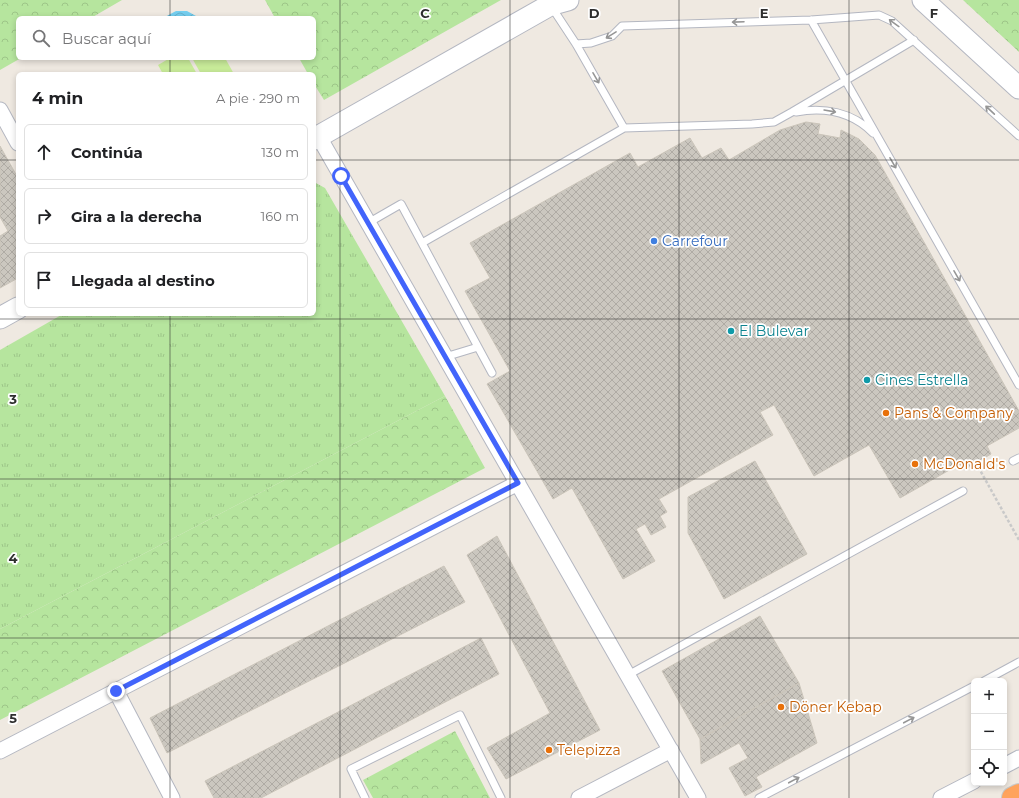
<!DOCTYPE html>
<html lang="es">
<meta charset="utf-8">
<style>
:root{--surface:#fff;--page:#f6f6f6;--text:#202124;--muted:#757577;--line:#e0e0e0}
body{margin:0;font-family:Montserrat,sans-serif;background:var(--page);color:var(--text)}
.controls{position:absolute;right:12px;bottom:12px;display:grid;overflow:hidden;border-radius:6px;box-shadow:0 2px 6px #0003}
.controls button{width:36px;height:36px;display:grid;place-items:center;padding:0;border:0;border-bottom:1px solid var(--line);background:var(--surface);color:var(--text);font:20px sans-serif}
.stop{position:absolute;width:12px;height:12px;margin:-9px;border:3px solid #4264fb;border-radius:50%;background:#fff}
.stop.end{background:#4264fb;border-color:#fff;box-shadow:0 1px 4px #0008}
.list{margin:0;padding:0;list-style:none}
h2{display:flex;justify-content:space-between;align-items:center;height:52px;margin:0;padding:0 16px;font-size:17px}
h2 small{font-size:13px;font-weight:400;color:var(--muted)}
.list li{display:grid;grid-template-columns:26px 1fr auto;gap:12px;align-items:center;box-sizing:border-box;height:56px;margin:0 8px 8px;padding:0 8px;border:1px solid var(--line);border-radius:6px}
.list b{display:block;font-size:15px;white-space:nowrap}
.list em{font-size:13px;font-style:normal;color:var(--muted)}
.icon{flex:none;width:22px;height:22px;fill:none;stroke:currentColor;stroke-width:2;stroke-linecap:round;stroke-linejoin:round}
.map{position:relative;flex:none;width:1019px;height:798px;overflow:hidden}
.search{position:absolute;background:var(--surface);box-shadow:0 2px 6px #0003;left:16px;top:16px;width:300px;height:44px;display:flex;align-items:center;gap:10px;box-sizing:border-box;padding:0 14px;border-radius:6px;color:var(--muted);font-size:15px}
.panel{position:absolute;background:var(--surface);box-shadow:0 2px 6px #0003;left:16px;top:72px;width:300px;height:244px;border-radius:6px}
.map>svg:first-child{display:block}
.grass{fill:url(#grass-tufts)}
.park{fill:url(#park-crowns)}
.pitch{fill:#c9ec9a}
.water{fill:url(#water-waves)}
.building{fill:url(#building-cross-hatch);stroke:#cbc5ba}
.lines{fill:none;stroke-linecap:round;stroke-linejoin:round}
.lane-casing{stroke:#b4b7c1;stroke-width:9}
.street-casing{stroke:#b4b7c1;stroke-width:17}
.secondary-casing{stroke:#b4b7c1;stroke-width:23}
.highway-casing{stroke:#c9c9c9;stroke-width:24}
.path{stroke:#c9c9c9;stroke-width:2.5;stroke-dasharray:3 2;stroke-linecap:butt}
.lane{stroke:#fff;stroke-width:7}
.street{stroke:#fff;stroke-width:15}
.secondary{stroke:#fff;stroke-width:21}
.highway{stroke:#ffa35c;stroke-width:22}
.oneway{stroke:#969696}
.route{stroke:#4264fb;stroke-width:5}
.grid{fill:none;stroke:#2e2e2e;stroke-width:1;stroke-opacity:0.55}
.shop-dot{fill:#3f7fe0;stroke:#fff;stroke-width:1.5}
.culture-dot{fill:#0f9aa8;stroke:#fff;stroke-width:1.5}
.food-dot{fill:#e8710a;stroke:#fff;stroke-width:1.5}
.labels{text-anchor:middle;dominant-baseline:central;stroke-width:3.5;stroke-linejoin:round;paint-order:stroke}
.shop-label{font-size:14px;fill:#366cbe;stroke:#fff;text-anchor:start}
.culture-label{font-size:14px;fill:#0d838f;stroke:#fff;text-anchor:start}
.food-label{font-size:14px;fill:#c56008;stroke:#fff;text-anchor:start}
.grid-label{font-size:13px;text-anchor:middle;font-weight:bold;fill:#2e2e2e;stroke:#fff;stroke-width:3.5;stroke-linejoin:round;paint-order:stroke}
</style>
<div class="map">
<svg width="1019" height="798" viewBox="0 0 1019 798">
<defs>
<pattern id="grass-tufts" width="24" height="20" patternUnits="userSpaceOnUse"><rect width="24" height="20" fill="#b6e59e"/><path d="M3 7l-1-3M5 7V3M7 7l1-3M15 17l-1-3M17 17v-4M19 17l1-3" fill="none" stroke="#9dc588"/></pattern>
<pattern id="park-crowns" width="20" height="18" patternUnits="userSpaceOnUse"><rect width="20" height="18" fill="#b6e59e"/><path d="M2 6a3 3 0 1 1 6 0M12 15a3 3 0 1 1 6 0" fill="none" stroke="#9dc588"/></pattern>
<pattern id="water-waves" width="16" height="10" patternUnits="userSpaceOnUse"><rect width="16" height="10" fill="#75cff0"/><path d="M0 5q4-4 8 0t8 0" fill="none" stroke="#66b2ce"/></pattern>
<pattern id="building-cross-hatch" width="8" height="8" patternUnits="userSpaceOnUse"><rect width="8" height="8" fill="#cbc7bf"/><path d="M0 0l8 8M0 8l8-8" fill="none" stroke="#afaba4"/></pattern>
</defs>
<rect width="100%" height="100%" fill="#efe9e1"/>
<path class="grass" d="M314,182l11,6 120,208 -445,233v-279l63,-36h251z"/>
<path class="park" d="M0,0h122l-31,18h-73v40h3l-21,12z
M265,0h236l-177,100 -10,-16v-10h-6l-9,-16h15v-40h-39z
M963,0h56v52z
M445,396l40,72 -485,252v-91z
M455,731l35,67h-117l-10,-18z"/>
<path class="pitch" d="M170,58h18l9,16h-34l-5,-9z
M192,58h33l9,16h-33z"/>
<path class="water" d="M176,11h11l9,5v2h-33z"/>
<path class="building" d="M806,122l14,2 -2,10 22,4 1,-8 18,9 16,16 144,256v17l-32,18 4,8 -27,16 -4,-6 -60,34 -31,-53 -55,31 -40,-71 -14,7 13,23 -114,64 8,13 -7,4 6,11 -15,8 -6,-11 -9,5 19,32 -32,18 -51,-91 -19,11 -66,-115 23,-13 -45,-80 25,-13 -20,-35 160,-90 8,14 52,-29 12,20 19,-10 8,12 51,-30z
M0,146l18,32v100l-18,10v-52l8,-5 -8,-14z
M755,461l52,93 -83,45 -36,-66v-36z
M497,536l103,194 -94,49 -19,-31 63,-35 -83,-158z
M444,566l21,36 -298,151 -17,-35z
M760,616l39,67 -99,56 -38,-68z
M481,638l18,36 -238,124h-47l-9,-17z
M799,683l18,60 -61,34 6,10 -17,9 -16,-28 19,-10 -9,-15 -38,21 -1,-25z"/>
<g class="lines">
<defs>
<path id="lane" d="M551,6l25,38 48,84
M811,20l208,365
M576,44l15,-1 21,-7 10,-10 189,-6 68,-5 13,6 127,115
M796,112c28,-5 56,0 77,21
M368,223l33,-19 91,169
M422,243l202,-115 128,-4 22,-2 18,-10 122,-72
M445,357l33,-10
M1013,461l6,-3
M628,675l335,-184
M984,681l35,-19
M365,798l-14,-29 109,-54 41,83
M759,798l215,-112"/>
<path id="street" d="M0,110l18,33
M319,137l379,661
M116,691l56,107
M0,751l518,-268
M1004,766l15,-8
M579,798l92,-48
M941,798l33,-17"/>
<path id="secondary" d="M923,0l96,88
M314,139l236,-134 18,-5
M0,318l18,-10"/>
<path id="highway" d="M1013,798l6,-3"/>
</defs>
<use href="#lane" class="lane-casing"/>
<use href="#street" class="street-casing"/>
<use href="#secondary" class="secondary-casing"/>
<use href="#highway" class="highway-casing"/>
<path class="path" d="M976,463l43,77"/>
<use href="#lane" class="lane"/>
<use href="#street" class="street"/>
<use href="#secondary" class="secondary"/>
<use href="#highway" class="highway"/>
</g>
<defs><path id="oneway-shaft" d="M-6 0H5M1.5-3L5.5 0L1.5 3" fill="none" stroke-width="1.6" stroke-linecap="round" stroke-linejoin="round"/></defs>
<g class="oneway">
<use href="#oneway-shaft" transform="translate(738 22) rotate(178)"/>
<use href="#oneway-shaft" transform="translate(894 23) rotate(-144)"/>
<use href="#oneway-shaft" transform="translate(611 35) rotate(148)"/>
<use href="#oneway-shaft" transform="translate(596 78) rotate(60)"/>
<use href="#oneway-shaft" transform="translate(990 110) rotate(-137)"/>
<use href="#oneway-shaft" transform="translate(830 111) rotate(10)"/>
<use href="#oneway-shaft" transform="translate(893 163) rotate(60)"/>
<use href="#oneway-shaft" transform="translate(957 276) rotate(60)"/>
<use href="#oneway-shaft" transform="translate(909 720) rotate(-28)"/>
<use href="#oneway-shaft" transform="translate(794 780) rotate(-28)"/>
</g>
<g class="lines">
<path class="route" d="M116,691l402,-208 -177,-307"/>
</g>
<path class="grid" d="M170,0v18M340,0v798M510,0v798M679,0v798M849,0v798M170,58v16M0,160h18M314,160h705M170,314v484M0,319h1019M0,479h1019M0,638h1019"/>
<circle class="shop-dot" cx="654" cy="241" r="4"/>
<g class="culture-dot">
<circle cx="731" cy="331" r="4"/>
<circle cx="867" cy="380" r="4"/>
</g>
<g class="food-dot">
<circle cx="886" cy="413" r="4"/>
<circle cx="915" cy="464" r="4"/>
<circle cx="781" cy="707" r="4"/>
<circle cx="549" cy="750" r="4"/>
</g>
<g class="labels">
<g class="shop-label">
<text x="662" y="241">Carrefour</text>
</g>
<g class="culture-label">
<text x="739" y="331">El Bulevar</text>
<text x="875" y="380">Cines Estrella</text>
</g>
<g class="food-label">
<text x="894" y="413">Pans &amp; Company</text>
<text x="923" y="464">McDonald's</text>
<text x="789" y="707">Döner Kebap</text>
<text x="557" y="750">Telepizza</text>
</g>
</g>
<g class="grid-label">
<text x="425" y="18">C</text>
<text x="594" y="18">D</text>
<text x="764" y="18">E</text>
<text x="934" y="18">F</text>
<text x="13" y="404">3</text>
<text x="13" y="563">4</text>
<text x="13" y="723">5</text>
</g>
</svg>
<div class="controls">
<button>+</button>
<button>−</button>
<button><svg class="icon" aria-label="locate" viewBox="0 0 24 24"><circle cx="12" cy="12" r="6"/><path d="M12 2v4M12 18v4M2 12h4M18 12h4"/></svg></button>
</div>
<div class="stop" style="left:341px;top:176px"></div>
<div class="stop end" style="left:116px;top:691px"></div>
<div class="search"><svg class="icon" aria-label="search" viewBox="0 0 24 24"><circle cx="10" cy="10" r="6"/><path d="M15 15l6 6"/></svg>Buscar aquí</div>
<section class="panel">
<h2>4 min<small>A pie · 290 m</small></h2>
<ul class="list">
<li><svg class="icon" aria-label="ahead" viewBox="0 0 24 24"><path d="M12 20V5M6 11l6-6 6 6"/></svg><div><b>Continúa</b></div><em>130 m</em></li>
<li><svg class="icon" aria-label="right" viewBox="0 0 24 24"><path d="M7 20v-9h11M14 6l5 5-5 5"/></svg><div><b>Gira a la derecha</b></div><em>160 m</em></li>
<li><svg class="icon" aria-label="arrive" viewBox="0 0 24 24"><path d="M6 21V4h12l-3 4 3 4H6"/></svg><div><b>Llegada al destino</b></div></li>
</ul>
</section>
</div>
